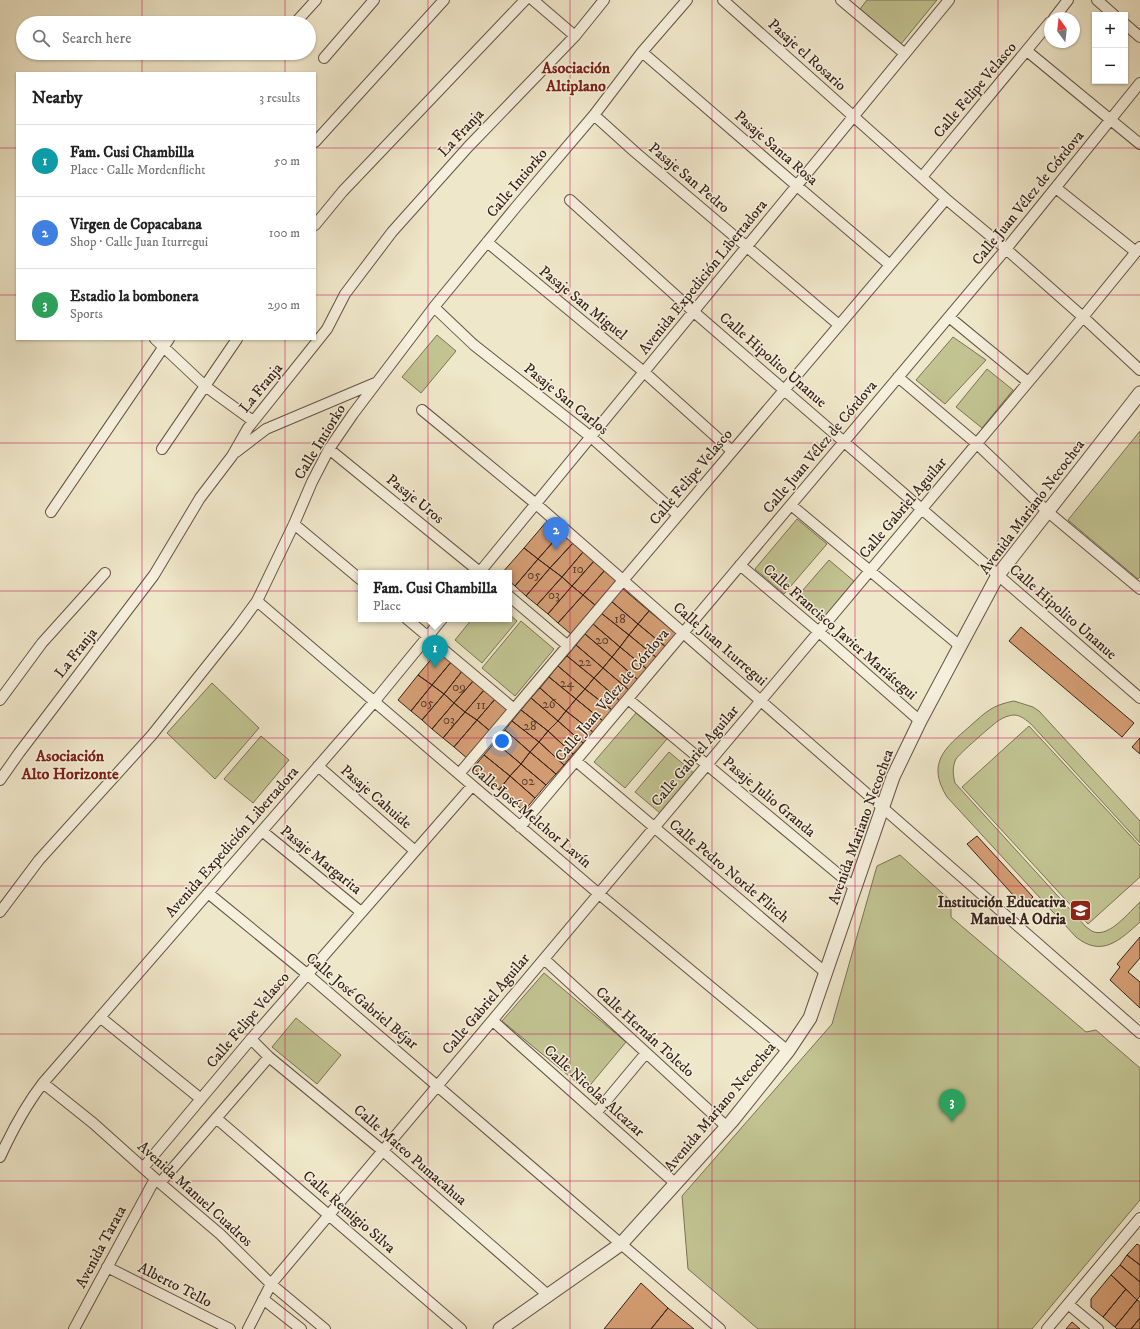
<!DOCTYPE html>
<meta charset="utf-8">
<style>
:root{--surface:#fff;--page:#f2f2f2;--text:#222;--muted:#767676;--line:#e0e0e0;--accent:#8f2418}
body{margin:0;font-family:"IM FELL DW Pica",serif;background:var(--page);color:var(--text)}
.controls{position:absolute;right:12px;top:12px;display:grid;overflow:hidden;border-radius:0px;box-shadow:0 1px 3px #0004}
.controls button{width:36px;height:36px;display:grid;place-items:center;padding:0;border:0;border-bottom:1px solid var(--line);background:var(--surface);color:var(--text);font:20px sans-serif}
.compass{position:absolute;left:1044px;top:12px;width:36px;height:36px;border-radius:50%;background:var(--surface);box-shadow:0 1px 3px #0004;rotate:345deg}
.you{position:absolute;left:502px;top:741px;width:14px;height:14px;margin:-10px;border:3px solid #fff;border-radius:50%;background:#1a73e8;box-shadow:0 0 0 6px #1a73e833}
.badge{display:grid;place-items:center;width:26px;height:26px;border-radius:50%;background:var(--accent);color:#fff;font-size:13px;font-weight:700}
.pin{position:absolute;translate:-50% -33px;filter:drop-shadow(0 1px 2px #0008)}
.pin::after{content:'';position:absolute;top:21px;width:14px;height:12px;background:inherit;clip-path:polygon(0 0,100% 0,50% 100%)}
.popup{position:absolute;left:358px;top:570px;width:154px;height:52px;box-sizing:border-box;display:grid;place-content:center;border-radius:0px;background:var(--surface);filter:drop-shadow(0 1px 3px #0005);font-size:13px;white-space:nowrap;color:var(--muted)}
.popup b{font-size:15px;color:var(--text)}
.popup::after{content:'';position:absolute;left:50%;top:100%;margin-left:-8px;border:8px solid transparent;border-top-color:var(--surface)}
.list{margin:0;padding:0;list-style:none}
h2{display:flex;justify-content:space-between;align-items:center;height:52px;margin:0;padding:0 16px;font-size:17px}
h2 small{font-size:13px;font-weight:400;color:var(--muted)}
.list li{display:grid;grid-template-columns:26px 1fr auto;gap:12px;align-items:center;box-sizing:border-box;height:72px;padding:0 16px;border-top:1px solid var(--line)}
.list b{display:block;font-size:15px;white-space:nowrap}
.list p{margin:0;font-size:13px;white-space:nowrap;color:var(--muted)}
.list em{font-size:13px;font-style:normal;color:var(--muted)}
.icon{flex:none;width:22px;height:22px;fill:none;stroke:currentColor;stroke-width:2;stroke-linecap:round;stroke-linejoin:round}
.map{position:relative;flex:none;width:1140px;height:1329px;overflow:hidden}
.search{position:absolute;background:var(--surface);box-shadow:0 1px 3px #0004;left:16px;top:16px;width:300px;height:44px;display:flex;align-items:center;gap:10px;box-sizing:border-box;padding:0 14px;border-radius:22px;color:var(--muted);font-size:15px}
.panel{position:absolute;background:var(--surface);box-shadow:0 1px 3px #0004;left:16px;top:72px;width:300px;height:268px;border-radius:0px}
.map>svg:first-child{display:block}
.green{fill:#c1c391;stroke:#7c7255}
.building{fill:#d49d73;stroke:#362219}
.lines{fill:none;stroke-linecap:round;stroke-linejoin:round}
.minor-casing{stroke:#645345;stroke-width:12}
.tertiary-casing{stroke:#645345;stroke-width:15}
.minor{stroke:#f5efdc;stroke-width:10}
.tertiary{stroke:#f5efdc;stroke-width:13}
.grid{fill:none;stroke:#c2185b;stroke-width:1;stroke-opacity:0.55}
.labels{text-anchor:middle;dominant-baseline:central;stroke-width:3;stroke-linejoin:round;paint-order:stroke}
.number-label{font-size:13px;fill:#5e4130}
.street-label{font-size:15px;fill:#362219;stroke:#f5efdc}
.poi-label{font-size:15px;font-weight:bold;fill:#362219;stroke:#f5efdc;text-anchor:end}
.neighbourhood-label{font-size:16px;font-weight:bold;fill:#7a1f14;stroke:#f5efdc}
</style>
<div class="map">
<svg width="1140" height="1329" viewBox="0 0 1140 1329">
<rect width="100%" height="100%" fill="#efe7c9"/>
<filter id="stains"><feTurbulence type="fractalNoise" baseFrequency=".005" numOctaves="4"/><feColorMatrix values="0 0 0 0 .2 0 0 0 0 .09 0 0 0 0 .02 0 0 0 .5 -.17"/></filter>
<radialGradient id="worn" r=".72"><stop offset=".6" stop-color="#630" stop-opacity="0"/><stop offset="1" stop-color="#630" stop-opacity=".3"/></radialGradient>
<path class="green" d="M867,0h70l-36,44 -41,-35z
M437,335l19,16 -35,42 -19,-16z
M953,337l33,23 -41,44 -29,-24z
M987,369l26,21 -31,38 -26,-21z
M1140,431v146l-2,2 -70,-59z
M797,519l30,25 -43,50 -29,-25z
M829,560l26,22 -33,38 -26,-22z
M509,614l8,7 -35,42 -27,-23 17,-21h37z
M521,621l33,28 -39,47 -33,-28z
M212,683l47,45 -44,51 -48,-46z
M1014,701l19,6 6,4 101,110v22l-109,-119c-5,-4 -9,-8 -16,-9 -6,0 -13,3 -17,6 -7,5 -39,33 -42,38 -4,8 -3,16 -1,24l131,144c2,1 5,4 8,5 16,5 35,-20 46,-30v20c-20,18 -38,36 -64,15l-129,-140c-21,-34 -2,-49 22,-70 17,-15 23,-22 45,-26z
M636,713l31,26 -42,49 -31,-26z
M1029,726l111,120v31l-52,47 -126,-137z
M261,736l28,24 -36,43 -29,-24z
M669,752l25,21 -34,40 -25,-21z
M900,855l51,46v16l135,115 10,-2 44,38v132l-108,129h-274l-70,-60 -6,-73 150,-172 45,-158z
M544,973l82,69 -40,48 -84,-69z
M296,1018l45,37 -24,29 -45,-37z"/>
<path class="building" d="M547,521l14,12 -23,26 -14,-11z
M561,533l12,10 -23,25 -12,-9z
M573,543l10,9 -21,25 -12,-9z
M524,548l14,11 -23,27 -6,-5v-8h-7z
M583,552l11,9 -22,25 -10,-9z
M538,559l12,9 -24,28 -11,-10z
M594,561l11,9 -22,25 -11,-9z
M550,568l12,9 -25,28 -11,-9z
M605,570l12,10 -22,25 -12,-10z
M562,577l10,9 -24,28 -11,-9z
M572,586l11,9 -25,28 -10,-9z
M622,588l27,23 -11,13 -27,-23z
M583,595l12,10 -24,29 -13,-11z
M611,601l27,23 -9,11 -28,-22z
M649,611l29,24 -11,13 -29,-24z
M601,613l28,22 -9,12 -27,-23z
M593,624l27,23 -8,10 -27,-23z
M638,624l29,24 -10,10 -28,-23z
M1021,627l113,96 -12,14 -113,-96z
M585,634l27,23 -9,11 -27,-23z
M629,635l28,23 -9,12 -28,-23z
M576,645l27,23 -9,10 -27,-22z
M620,647l28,23 -10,10 -26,-23z
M439,650l13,11 -20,24 -14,-10z
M567,656l27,22 -9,11 -27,-23z
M612,657l26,23 -9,10 -26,-22z
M452,661l11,9 -19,24 -12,-9z
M558,666l27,23 -9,10 -27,-22z
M603,668l26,22 -9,11 -26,-23z
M463,670l11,10 -20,23 -10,-9z
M418,675l14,10 -21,26 -13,-11z
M549,677l27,22 -10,12 -26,-23z
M594,678l26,23 -8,9 -27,-21z
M474,680l11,9 -20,23 -11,-9z
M432,685l12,9 -22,26 -11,-9z
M540,688l26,23 -8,10 -27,-23z
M485,689l11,9 -19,22 -12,-8z
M585,689l27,21 -9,11 -27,-22z
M444,694l10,9 -22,26 -10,-9z
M496,698l13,10 -19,23 -13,-11z
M531,698l27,23 -10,10 -27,-21z
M576,699l27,22 -10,11 -27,-21z
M454,703l11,9 -22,26 -11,-9z
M521,710l27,21 -9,11 -27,-21z
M566,711l27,21 -10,11 -25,-22z
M465,712l12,8 -23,27 -11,-9z
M477,720l13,11 -22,28 -14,-12z
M512,721l27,21 -9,10 -25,-22z
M558,721l25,22 -10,11 -25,-23z
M505,730l25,22 -9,12 -26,-22z
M548,731l25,23 -9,11 -25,-23z
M1140,738v16l-8,-7z
M495,742l26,22 -11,12 -26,-21z
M539,742l25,23 -8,9 -26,-22z
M530,752l26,22 -10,11 -25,-21z
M484,755l26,21 -11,14 -26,-22z
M521,764l25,21 -11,13 -25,-22z
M510,776l25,22 -11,13 -25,-21z
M977,836l56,61 -10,9 -56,-62z
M1140,937v21l-12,14 12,10v26l-30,-28 10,-13 -3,-3z
M1137,1244l3,2v19l-13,-10z
M1127,1255l13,10v17l-20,-17z
M1120,1265l20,17v14l-3,4 -26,-25z
M1111,1275l15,14 -23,28 -12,-10v-8z
M641,1283l27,25 -17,21h-47z
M1126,1289l11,11 -22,27 -12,-10z
M1137,1300l3,2v16l-9,11h-14l-2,-2z
M668,1308l26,21h-43z
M1140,1318v11h-9z
M1072,1322l8,7h-14z"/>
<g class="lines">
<defs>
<path id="minor" d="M533,0l42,36
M723,0l223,199 60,50 77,68 57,53
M841,0l64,54
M1097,0l17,15
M1054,18l14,-18
M295,23l21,-23
M1125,24l15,13
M1027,51l113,93
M642,52l155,134 93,79
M324,58l50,-58
M594,115l41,37 204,173
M315,142l129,-142
M922,177l128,-155
M1056,188l80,64
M570,200l124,112 446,386
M315,225l28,-34 182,-191
M487,242l157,130 88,79
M434,307l40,38 117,92 87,78
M949,317l79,65
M155,339l50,47 48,35
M898,377l79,67 71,68 92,77
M422,410l114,94 604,529
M162,449l75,-110
M329,449l152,124
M236,452l30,-23 109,-46
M791,505l169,141
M51,512l118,-173
M294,524l67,56
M740,565l79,67 101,89
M479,573l470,-573
M509,596l59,50
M257,601l342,293 189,157
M407,619l107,90
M628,699l227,189
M0,700l42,-57 63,-70
M576,761l250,212
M318,766l97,85
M459,774l487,-575
M0,780l19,-27 135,-178 46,-77 32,-42 16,-28 79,-99 18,-35 47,-62 76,-85 107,-111 29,-36
M520,827l486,-578 134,-166
M262,831l99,81
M208,893l99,81 413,355
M0,912l39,-52 113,-125 86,-108 19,-26 37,-77 18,-42 17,-33 24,-35 81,-107 82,-100 78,-92 48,-63 45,-52
M544,959l183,168
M100,1017l101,82
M493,1021l183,163
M251,1039l18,18 114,94 166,145
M43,1083l50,40 67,60 60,51 51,50 54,45
M596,1113l50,-60
M216,1118l245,211
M0,1157c12,-26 25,-51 43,-74l331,-381 68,-83
M143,1168l108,-129 221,-253
M160,1183l109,-126
M107,1267l123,62
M263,1299l38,30
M1068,1304l30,25
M74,1329l81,-150
M248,1329l23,-45 812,-967 57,-70
M1047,1329l93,-111"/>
<path id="tertiary" d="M500,1329l121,-85 111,-123 56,-70 22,-33 83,-241 27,-56 40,-75 38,-71 142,-182"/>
</defs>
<use href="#minor" class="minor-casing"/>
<use href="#tertiary" class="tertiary-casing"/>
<use href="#minor" class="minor"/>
<use href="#tertiary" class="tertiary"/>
</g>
<path class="grid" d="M142,0v23M285,0v23M428,0v1329M570,0v1329M712,0v1329M855,0v1329M998,0v1329M142,53v20M285,53v20M0,148h17M315,148h825M0,295h17M315,295h825M142,339v990M285,339v990M0,443h1140M0,591h1140M0,738h1140M0,886h1140M0,1034h1140M0,1181h1140"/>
<defs>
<symbol id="school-square" viewBox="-11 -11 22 22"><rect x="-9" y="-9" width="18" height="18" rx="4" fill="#8f2418" stroke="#f5efdc"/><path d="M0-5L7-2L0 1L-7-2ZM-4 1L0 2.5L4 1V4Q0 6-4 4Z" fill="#fff"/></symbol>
</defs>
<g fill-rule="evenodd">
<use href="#school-square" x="1068" y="898" width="25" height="25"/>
</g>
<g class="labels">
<g class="number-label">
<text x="578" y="569">10</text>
<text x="534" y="575">05</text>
<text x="554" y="595">03</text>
<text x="620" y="619">18</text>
<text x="602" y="640">20</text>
<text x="585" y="662">22</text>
<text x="567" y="683">24</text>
<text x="459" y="687">09</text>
<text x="427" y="703">05</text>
<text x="549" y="704">26</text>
<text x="481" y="705">11</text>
<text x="449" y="720">03</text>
<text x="530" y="726">28</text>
<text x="528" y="781">02</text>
</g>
<g class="street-label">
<text transform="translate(807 55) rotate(42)">Pasaje el Rosario</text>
<text transform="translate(975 90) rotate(-50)">Calle Felipe Velasco</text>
<text transform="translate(461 133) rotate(-47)">La Franja</text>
<text transform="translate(776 148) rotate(41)">Pasaje Santa Rosa</text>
<text transform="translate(689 178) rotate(40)">Pasaje San Pedro</text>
<text transform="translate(517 183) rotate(-50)">Calle Intiorko</text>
<text transform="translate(1028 198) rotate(-51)">Calle Juan Vélez de Córdova</text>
<text transform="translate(703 277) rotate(-51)">Avenida Expedición Libertadora</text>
<text transform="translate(583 303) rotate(39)">Pasaje San Miguel</text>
<text transform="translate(773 360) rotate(41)">Calle Hipolito Unanue</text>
<text transform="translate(261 388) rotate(-51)">La Franja</text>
<text transform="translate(566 399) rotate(39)">Pasaje San Carlos</text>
<text transform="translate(320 442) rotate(-59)">Calle Intiorko</text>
<text transform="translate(820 447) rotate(-50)">Calle Juan Vélez de Córdova</text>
<text transform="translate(691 477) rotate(-50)">Calle Felipe Velasco</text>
<text transform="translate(415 499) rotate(39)">Pasaje Uros</text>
<text transform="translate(1032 507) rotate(-53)">Avenida Mariano Necochea</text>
<text transform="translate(903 508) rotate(-50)">Calle Gabriel Aguilar</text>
<text transform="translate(1063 612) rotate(41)">Calle Hipolito Unanue</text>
<text transform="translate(840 632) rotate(41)">Calle Francisco Javier Mariátegui</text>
<text transform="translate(720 644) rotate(41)">Calle Juan Iturregui</text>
<text transform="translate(76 653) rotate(-52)">La Franja</text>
<text transform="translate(612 695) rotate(-50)">Calle Juan Vélez de Córdova</text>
<text transform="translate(695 756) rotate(-50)">Calle Gabriel Aguilar</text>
<text transform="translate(376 797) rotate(41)">Pasaje Cahuide</text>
<text transform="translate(769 797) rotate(40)">Pasaje Julio Granda</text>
<text transform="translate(531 816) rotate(40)">Calle José Melchor Lavín</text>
<text transform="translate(861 827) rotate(-70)">Avenida Mariano Necochea</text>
<text transform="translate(232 842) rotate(-49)">Avenida Expedición Libertadora</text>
<text transform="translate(321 860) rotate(39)">Pasaje Margarita</text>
<text transform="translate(729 871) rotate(40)">Calle Pedro Norde Flitch</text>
<text transform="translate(362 1001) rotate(40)">Calle José Gabriel Béjar</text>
<text transform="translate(486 1004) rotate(-50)">Calle Gabriel Aguilar</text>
<text transform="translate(248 1020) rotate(-50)">Calle Felipe Velasco</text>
<text transform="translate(645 1032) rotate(42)">Calle Hernán Toledo</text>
<text transform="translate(594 1091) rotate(42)">Calle Nicolas Alcazar</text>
<text transform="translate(720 1107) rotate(-50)">Avenida Mariano Necochea</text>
<text transform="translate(410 1155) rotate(41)">Calle Mateo Pumacahua</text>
<text transform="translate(195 1194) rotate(42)">Avenida Manuel Cuadros</text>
<text transform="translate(349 1212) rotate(41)">Calle Remigio Silva</text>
<text transform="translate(101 1247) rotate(-62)">Avenida Tarata</text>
<text transform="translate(175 1285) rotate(27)">Alberto Tello</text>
</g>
<g class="poi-label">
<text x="1066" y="902">Institución Educativa<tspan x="1066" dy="17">Manuel A Odria</tspan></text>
</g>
<g class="neighbourhood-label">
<text x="576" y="68">Asociación<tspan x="576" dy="18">Altiplano</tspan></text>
<text x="70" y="756">Asociación<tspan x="70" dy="18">Alto Horizonte</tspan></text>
</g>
</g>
<rect width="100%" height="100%" filter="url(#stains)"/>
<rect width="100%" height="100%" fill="url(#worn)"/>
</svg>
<div class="controls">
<button>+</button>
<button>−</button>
</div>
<svg class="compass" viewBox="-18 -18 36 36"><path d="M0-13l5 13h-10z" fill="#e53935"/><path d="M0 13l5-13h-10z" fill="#767676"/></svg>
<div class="you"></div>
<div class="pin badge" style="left:435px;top:668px;background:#0f9aa8">1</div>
<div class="popup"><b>Fam. Cusi Chambilla</b>Place</div>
<div class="pin badge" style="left:556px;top:550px;background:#3f7fe0">2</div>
<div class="pin badge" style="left:952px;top:1122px;background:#2e9e5b">3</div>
<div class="search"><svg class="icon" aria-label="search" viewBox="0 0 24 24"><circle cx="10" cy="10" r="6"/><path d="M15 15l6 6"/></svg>Search here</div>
<section class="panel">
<h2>Nearby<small>3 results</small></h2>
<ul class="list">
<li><span class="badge" style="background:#0f9aa8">1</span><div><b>Fam. Cusi Chambilla</b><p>Place · Calle Mordenflicht</p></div><em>50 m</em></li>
<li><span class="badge" style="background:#3f7fe0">2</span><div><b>Virgen de Copacabana</b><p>Shop · Calle Juan Iturregui</p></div><em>100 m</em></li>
<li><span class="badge" style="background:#2e9e5b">3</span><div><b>Estadio la bombonera</b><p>Sports</p></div><em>290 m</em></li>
</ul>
</section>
</div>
